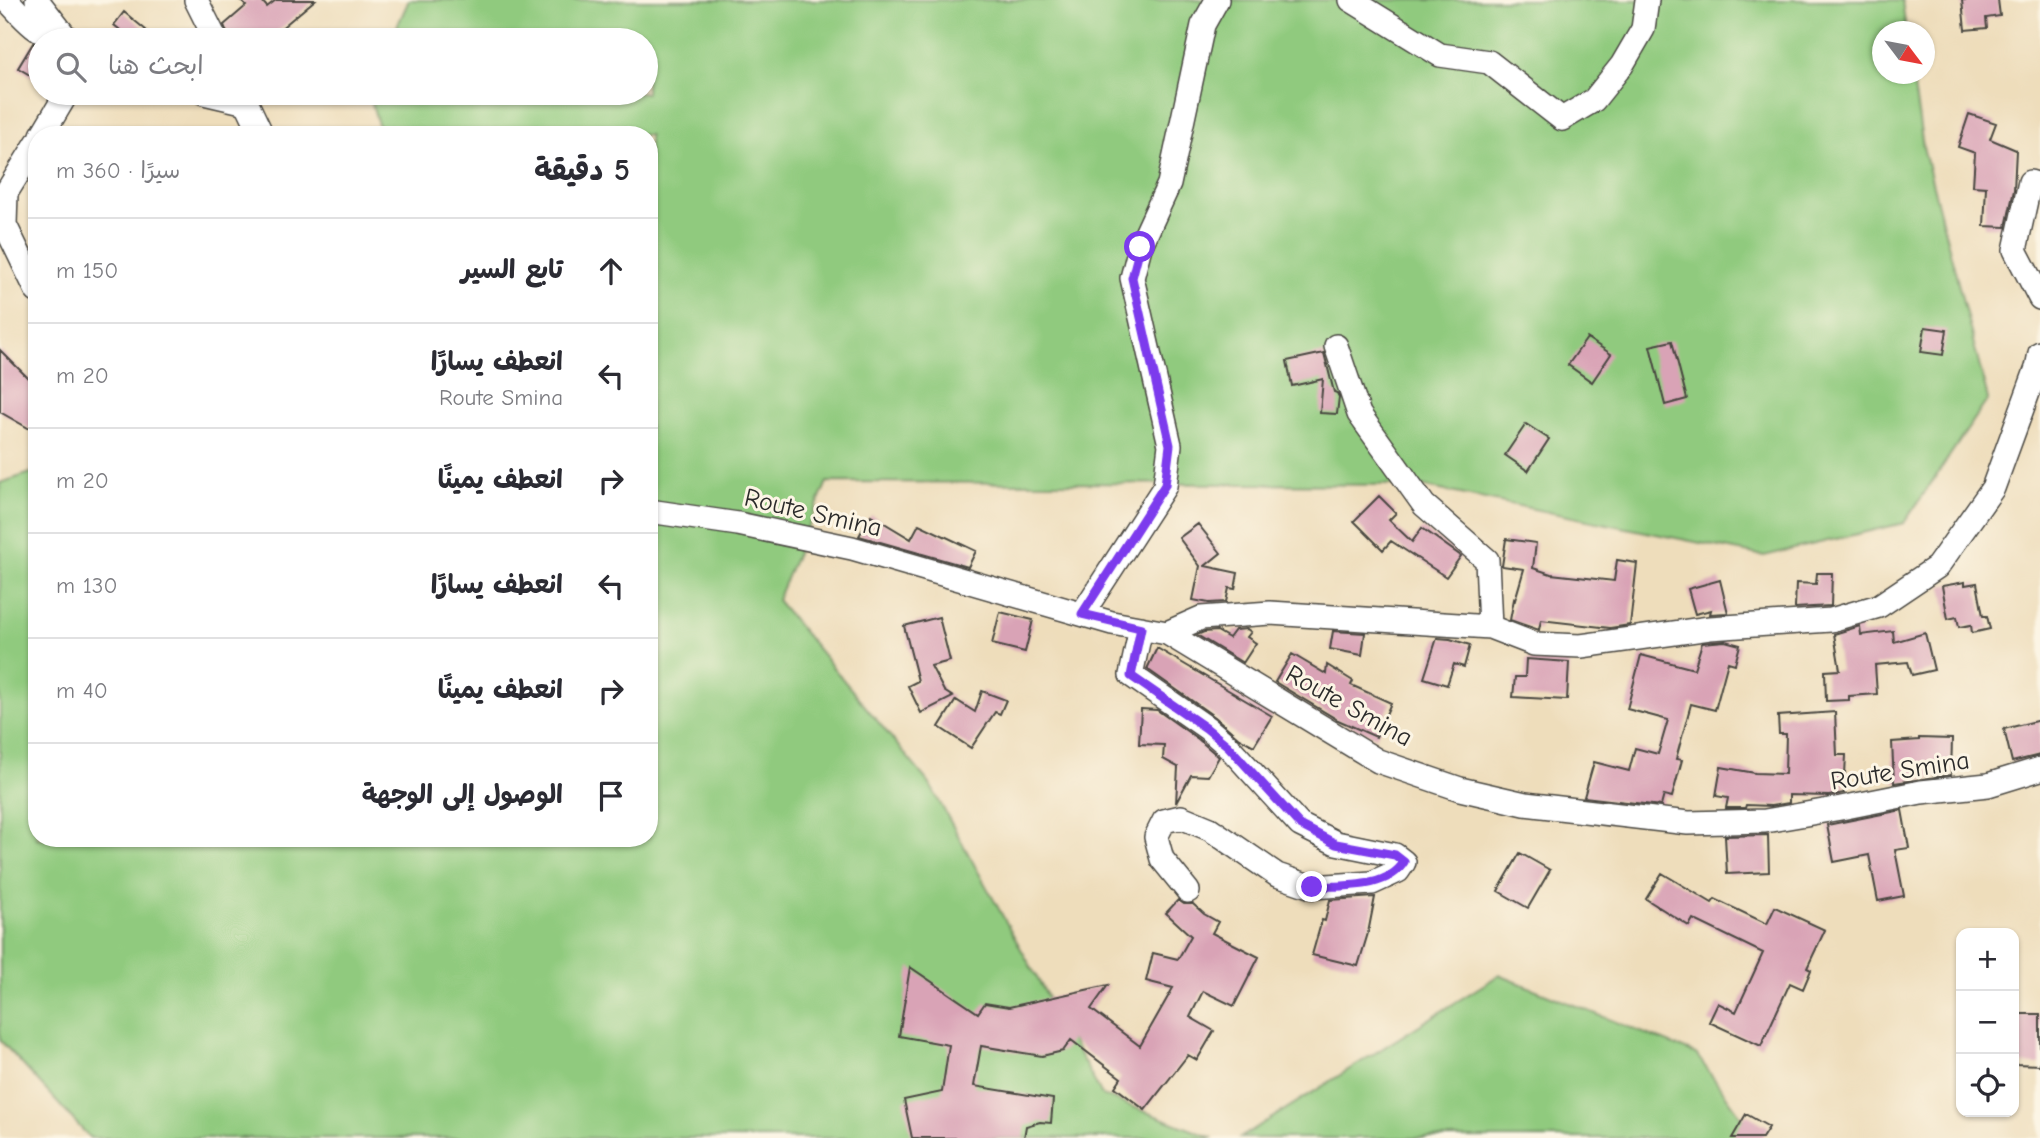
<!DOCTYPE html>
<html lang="ar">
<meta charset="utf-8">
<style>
:root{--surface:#fff;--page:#f7f7f7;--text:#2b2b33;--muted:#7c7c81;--line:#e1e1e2}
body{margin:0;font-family:"Comic Neue","Playpen Sans Arabic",sans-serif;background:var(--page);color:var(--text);direction:rtl}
.controls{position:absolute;right:21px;bottom:21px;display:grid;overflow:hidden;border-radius:14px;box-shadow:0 2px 5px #0004}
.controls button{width:63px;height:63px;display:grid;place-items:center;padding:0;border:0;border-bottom:2px solid var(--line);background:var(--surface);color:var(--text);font:35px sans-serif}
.compass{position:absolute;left:1872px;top:21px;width:63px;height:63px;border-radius:50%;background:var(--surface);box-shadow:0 2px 5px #0004;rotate:122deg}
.stop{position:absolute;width:21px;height:21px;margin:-16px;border:5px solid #7c3aed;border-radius:50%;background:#fff}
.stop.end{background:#7c3aed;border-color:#fff;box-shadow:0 2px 7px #0008}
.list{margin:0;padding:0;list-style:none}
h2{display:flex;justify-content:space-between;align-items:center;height:91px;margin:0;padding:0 28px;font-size:30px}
h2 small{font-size:23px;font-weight:400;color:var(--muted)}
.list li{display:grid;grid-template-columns:46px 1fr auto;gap:21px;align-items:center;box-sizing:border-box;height:105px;padding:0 28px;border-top:2px solid var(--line)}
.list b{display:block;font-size:26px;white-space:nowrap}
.list p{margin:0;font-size:23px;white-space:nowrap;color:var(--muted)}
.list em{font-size:23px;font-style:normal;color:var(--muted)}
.icon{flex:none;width:38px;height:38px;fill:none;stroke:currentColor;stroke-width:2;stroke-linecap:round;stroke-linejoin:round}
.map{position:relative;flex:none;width:2040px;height:1138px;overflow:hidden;direction:ltr}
.search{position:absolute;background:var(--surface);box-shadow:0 2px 5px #0004;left:28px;top:28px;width:630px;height:77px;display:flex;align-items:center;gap:18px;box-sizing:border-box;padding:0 24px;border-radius:38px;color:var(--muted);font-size:26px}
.panel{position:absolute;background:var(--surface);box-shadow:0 2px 5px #0004;left:28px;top:126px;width:630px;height:721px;border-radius:28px;direction:rtl}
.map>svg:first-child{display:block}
.green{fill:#90ca7e;stroke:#5e7a54;stroke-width:2}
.building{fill:#d9a3b6}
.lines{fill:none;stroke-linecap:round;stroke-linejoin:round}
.minor-casing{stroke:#484641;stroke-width:26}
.minor{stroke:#fff;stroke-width:23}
.route{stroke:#7c3aed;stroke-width:9}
.labels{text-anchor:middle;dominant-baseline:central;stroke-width:6;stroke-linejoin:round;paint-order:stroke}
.street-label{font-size:26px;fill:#2b2b2b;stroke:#fcf5e5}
</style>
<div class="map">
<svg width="2040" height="1138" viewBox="0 0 2040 1138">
<rect width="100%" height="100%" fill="#fcf5e5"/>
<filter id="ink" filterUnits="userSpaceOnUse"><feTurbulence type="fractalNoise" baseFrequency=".0143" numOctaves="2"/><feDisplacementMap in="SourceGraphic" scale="14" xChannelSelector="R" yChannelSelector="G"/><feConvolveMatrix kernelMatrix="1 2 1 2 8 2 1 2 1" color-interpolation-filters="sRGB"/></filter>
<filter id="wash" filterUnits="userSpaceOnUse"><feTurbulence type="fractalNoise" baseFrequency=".00686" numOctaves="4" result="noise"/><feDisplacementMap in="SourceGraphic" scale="28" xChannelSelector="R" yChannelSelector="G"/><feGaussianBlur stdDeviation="1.57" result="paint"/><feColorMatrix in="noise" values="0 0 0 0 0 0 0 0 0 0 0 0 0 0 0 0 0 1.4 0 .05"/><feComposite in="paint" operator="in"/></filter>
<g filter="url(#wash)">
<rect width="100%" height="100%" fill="#edb"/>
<path class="green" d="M409,0h1493l4,31 -24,1v42h30l11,73 65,252 -84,124 -140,33 -348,-71 -589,-3 -50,118 152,183 173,312 111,43h-1123l-90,-98v-557l37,-12v367h612v-703h-268l-12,-42h277v-53h-255z
M1499,975l197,79 61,84h-517z"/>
<g id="blocks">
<path class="building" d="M240,0h21l6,7 9,-7h39l-48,40h-37l-6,-15 22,-19z
M1962,0h36l2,16 -14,2 1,10 -22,2z
M124,12l22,18 -9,10h-4l-19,-15z
M33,43l7,4v34l-22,-13z
M1969,114l27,9 -6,16 26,11 -2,40 -8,37 -22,-1 2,-39 -13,-1 2,-33 -17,-6z
M1925,327l22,3 -4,25 -22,-3z
M1587,338l24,16 -19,28 -24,-17z
M1672,341l15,58 -22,6 -15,-59z
M0,350l37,37v46l-37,-21z
M1324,353l10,39 3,1 2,4 -2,17 -17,-1 3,-34 -31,7 -5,-25z
M1526,424l23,15 -21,32 -23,-16z
M1379,496l17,17 -7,7 23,22 10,-14 39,28 -15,21 -55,-36 -8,9 -29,-29z
M871,515l40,24 8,-15 57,27 -8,16 -109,-31z
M1198,524l23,29 -16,13 33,7 -3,16 -6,-1 -3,14 -17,1 -16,-3 7,-34 -21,-28z
M1506,539l30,4 -3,25 18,6 63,7 3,-21 20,3 -7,62 -20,3 -69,-8 -2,10 -29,-10 4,-21 1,1 9,-31 -22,-3z
M1817,573h15l-1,33 -36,2 1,-25 20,1z
M1720,580l8,33 -18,1 1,-4 -16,4 -7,-25z
M1965,582v3l12,-2 6,33h4l3,13 -18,4 -1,-8 -12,2 -2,-10 -9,2 -6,-33z
M1000,612l33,8 -8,32 -33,-8z
M939,617l11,44 -19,5 13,25 9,6 -32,16 -13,-27 10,-5 -14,-55z
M1860,626l1,9 32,-4 1,11 31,-9 9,37 -22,5 -4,-13 -33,3 2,29 -28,2v4l-23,1 -1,-30 15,-1 -6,-36z
M1247,629l4,3 -4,5 9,6 -13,20 -46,-28 7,-3 13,-1 12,7 6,-8z
M1333,631l32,2 -3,22 -32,-6z
M1437,638l13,1 20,6 -6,22 -10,-3 -7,21 -23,-7z
M1725,641l15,4 -5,19 -7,-2 -13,48 -24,-6 -15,55 6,1 -10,37 -8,-2 -3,11 -77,-9 10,-35 35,9 6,-23 23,6 10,-34 -41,-11 14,-54 53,14 8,-26z
M1157,648l115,68 -18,30 -15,-8 -24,-21 -68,-48z
M1292,654l34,20 1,-9 26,16 -2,4 40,18 -15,34 -38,-17 -63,-38z
M1526,659l43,3 -2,38 -54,-3 2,-20h10z
M982,691l24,9 -6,14 -5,-2 -24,36 -32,-21 17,-27 19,12z
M1141,709l16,1 41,29 21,18 -11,19 -17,-1 -15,28 2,-36 -15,-8 1,-14 -25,-1z
M1835,712l2,43h9l-2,38 -15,3 -40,-1v8l-18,3 -25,-1 -1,3h-19l2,-10 -12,-2 5,-29 34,6 30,1 1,-40h-7l-1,-18z
M2040,720v35l-28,7 -8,-33z
M1919,738l33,1 -1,36 -57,8 -2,-41 27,-2z
M1902,810l7,38 -14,2 9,46 -26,5 -9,-46 -35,7 -7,-37z
M1768,835l1,37 -42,2 -2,-38z
M1520,853l30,17 -22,38 -30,-17z
M1662,873l50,30 3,-4 52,25 8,-17 50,23 -18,38 4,2 -8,19 -13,-6 -29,63 -52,-24 9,-19 18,9 27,-59 -70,-34 -4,7 -43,-27z
M1375,897l-7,36 -10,33 -46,-11 10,-35 3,1 5,-21z
M1178,900l6,4h9l11,10 14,8 -6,11 47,24 -25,49 -31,-15 -13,26 24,14 -17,29 -9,-5 -43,55 -30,-23 6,-9 -50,-38 -8,11 -21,5 -61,-10 -7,40 79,13 -2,24 -11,-1 -14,4 -2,12h-112l-8,-38 38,-8 7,-47 -50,-9 11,-69 68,46 7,-10 24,4 99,-22 -17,24 49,37 33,-58 -27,-7 7,-28 25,6 13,-23 -25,-23z
M2019,1014h21v51l-25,-1 -1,-40h5z
M1746,1114l23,13 -7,11h-30z"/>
</g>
</g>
<g filter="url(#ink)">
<use href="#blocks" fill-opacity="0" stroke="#484641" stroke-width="2"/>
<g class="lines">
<defs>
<path id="minor" d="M7,0c16,17 30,35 54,40
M37,0l31,40
M196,0l20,40
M1351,0l89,55 49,7 73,57 32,-19 28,-35 21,-36 4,-29
M204,93l43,10
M242,93l20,42
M42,135l25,-42
M37,143l-31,50 -1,32 32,66
M2040,185l-10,-3 -15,68 25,48
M1336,346l23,68 65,91 63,55 3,67
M649,511l89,13 114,24 260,75 55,10 211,128 82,28 65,15 163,19 77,-2 76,-13 80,-16 67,-7 52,-16
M1082,614l83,-128 5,-41 -38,-167 8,-31 29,-63 34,-159 14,-25
M1141,628l-10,47 76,53 21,18 72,79 36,18 59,12 9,7 -6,9 -26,12 -60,4 -35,-12 -67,-46 -29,-12 -17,4 -8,16 6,22 26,32
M1167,633l34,-15 69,-5 220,14 44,17 47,2 129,-18 121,-8 48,-14 58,-39 56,-79 44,-120 3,-15"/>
</defs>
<use href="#minor" class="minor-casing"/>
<use href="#minor" class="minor"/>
</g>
</g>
<g class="lines" filter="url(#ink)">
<path class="route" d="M1140,247l-8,31 38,167 -5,40 -83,129 59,14 -10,48 75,52 22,18 72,79 36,19 59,11 9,7c-17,28 -63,23 -92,25"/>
</g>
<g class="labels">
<g class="street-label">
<text transform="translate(813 513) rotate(13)">Route Smina</text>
<text transform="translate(1349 706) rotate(29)">Route Smina</text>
<text transform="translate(1900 771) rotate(-9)">Route Smina</text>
</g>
</g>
</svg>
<div class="controls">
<button>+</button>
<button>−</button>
<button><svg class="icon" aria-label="locate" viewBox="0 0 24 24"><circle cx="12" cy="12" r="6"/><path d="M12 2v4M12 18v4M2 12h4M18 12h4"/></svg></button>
</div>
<svg class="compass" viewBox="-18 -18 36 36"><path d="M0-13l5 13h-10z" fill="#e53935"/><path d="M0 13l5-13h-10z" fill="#7c7c81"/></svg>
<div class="stop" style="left:1140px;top:247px"></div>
<div class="stop end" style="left:1312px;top:887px"></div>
<div class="search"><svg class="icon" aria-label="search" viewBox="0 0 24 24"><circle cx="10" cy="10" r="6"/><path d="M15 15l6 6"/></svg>ابحث هنا</div>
<section class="panel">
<h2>5 دقيقة<small>سيرًا · 360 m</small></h2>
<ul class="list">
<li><svg class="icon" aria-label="ahead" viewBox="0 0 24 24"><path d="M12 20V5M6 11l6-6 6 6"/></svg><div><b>تابع السير</b></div><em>150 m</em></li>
<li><svg class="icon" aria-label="left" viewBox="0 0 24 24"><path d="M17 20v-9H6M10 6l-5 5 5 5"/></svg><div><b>انعطف يسارًا</b><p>Route Smina</p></div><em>20 m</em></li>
<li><svg class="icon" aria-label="right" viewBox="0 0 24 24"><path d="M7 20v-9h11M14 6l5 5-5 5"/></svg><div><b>انعطف يمينًا</b></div><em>20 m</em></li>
<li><svg class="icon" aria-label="left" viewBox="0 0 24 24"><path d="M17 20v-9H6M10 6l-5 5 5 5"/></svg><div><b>انعطف يسارًا</b></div><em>130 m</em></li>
<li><svg class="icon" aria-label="right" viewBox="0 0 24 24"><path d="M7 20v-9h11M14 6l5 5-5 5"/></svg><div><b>انعطف يمينًا</b></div><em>40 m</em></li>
<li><svg class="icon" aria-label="arrive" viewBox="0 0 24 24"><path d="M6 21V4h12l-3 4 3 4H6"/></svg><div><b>الوصول إلى الوجهة</b></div></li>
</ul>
</section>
</div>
